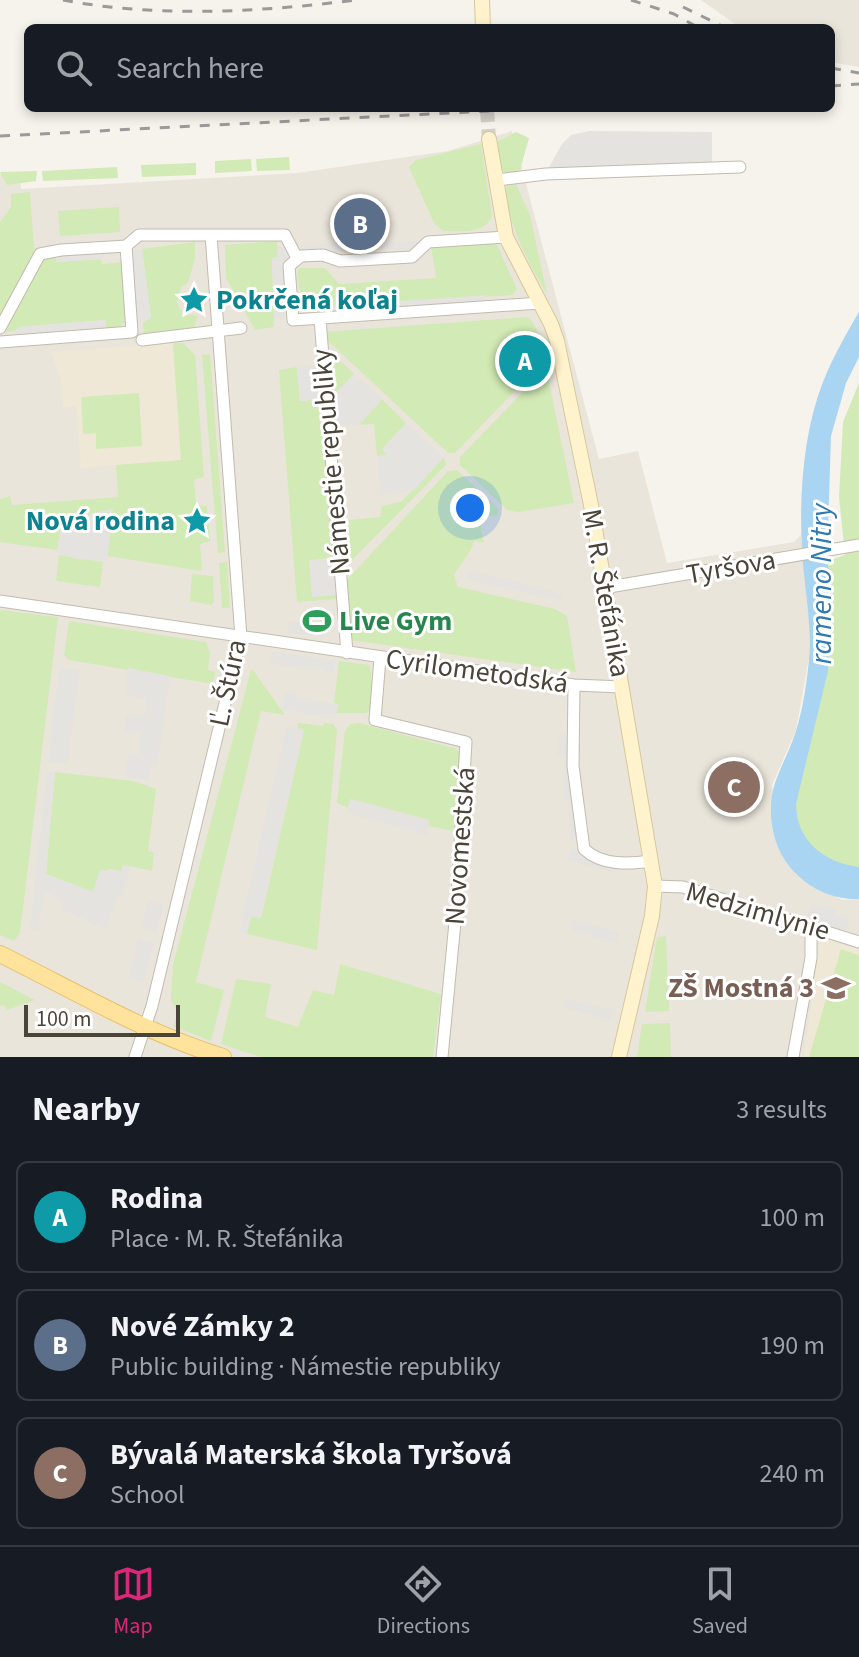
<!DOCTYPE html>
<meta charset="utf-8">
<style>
:root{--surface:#171b24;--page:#20242c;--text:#f1f3f6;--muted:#9ea1a6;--line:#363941;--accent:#db2777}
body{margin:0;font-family:"Source Sans 3",sans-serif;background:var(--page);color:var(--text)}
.scale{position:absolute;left:24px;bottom:20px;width:156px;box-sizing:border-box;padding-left:8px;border:4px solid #4b4439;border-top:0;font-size:22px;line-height:28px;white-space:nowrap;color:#4b4439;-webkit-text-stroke:6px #fff;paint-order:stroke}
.you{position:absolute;left:470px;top:508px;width:28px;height:28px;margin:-20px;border:6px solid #fff;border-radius:50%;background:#1a73e8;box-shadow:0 0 0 12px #1a73e833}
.badge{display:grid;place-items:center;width:52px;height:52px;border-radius:50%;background:var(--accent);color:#fff;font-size:26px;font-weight:700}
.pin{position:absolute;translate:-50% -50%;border:4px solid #fff;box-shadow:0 2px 8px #0006}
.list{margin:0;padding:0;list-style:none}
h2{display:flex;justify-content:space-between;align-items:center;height:104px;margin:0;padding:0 32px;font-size:34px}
h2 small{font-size:26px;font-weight:400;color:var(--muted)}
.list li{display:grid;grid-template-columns:52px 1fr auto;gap:24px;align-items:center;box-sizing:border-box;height:112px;margin:0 16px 16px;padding:0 16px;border:2px solid var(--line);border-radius:12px}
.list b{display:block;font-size:30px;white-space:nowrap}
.list p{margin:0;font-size:26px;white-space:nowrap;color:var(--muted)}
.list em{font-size:26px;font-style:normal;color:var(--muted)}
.icon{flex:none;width:44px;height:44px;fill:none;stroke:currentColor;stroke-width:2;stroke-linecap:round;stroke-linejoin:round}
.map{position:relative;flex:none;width:859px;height:1057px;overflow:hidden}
.search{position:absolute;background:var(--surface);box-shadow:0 4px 12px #0003;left:24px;right:24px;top:24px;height:88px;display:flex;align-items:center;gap:20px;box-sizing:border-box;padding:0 28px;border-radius:12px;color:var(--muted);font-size:30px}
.sheet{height:488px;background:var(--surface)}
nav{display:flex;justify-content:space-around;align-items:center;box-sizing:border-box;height:112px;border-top:2px solid var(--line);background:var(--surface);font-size:22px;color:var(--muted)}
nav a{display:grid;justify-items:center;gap:4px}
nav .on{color:var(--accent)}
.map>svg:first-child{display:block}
.residential{fill:#eae5da}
.education{fill:#efe8d6}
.green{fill:#d2eab5}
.parking{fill:#e5e3e0}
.water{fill:#a9d4f2}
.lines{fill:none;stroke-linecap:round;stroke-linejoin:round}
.secondary-tunnel{stroke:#d4d0c8;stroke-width:14;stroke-dasharray:14 7;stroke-linecap:butt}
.street-casing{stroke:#c2bbae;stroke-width:13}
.secondary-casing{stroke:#d6c79b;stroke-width:16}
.primary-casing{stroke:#e6c16a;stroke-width:18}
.street{stroke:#fff;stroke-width:11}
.secondary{stroke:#fff3cd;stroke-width:14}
.primary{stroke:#ffe39c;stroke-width:16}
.rail{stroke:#9a9a9a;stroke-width:3;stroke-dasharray:10 10;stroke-linecap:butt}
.labels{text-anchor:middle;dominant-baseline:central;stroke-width:6;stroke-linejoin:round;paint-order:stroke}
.culture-label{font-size:28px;font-weight:bold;fill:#0d838f;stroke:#fff;text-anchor:start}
.street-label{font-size:28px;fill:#4b4439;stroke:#fff}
.leisure-label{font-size:28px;font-weight:bold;fill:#27864d;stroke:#fff;text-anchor:start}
.education-label{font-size:28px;font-weight:bold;fill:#785e54;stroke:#fff;text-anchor:end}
.water-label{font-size:30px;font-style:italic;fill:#2e7ab2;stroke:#fff}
</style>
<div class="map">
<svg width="859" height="1057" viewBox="0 0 859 1057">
<rect width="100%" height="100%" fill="#f6f3ec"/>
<path class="residential" d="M701,0h158v67l-28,-5v-34h-90z
M512,131l87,328 39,-8 29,112 127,-21 7,-7 8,79v43l-13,73 -24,55 5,60 19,29 46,26 17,-1v158h-859v-883l20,-2 1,17 276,-16 151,-22z"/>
<path class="education" d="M173,343l8,117 -100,8 -5,-62 -13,1 -3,-32 -9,-23z
M821,937l38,13v107h-55z"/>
<path class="green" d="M516,132l13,6 -9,32 -13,4 -7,-5 -5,-26z
M481,144l11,72c-8,19 -31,15 -49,15l-9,-8 -25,-56 7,-7z
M289,157l1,13 -33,1 -1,-12z
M251,159l1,12 -37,2v-12z
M196,163v12l-54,2 -1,-12z
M117,167l1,11 -75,3 -1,-10z
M37,171l-1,10 -29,4 -7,-13z
M516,184l14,31 17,79c-21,-35 -35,-64 -43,-103l3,-5z
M30,192l4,56 22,6 1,8 44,-3 1,5 20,-2 4,58 -7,9h-13l-1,-9 -86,7 -4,4 -15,2v-111l11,-15v-13z
M119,207l1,25 -60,4 -2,-25z
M277,241l1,16 -6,1 2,69 -19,3 -29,-52 -1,-33z
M486,241l11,4 20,44 -5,6 -205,13 -6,-8 -4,-28 2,-4h26l14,16 97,-6 -5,-32z
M195,242v16l-7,25 -7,4 -4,16 6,11 15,2 -6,17 -48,5 -1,-15 8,-6 -9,-68z
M528,317c12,13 16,31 12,48l-85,88h-7l-122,-114 -2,-7z
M173,343h10l12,12 9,122 -10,3 2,25 11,1 3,35 -10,3 2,27 -95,-15 5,-47 -50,11 -5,30 -57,-8v-43l10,-3 2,9 106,-8 -2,-32 65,-5z
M328,349l26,25 -24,25 -4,-48z
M210,354l15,198 -7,1 -16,-198z
M297,367l3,34 22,-2 13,158 -26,4 28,34 -1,4 -39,3 -18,-232z
M546,368l28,135 -56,9 -11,-2 -47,-45v-8z
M859,383v499l-52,-30 -17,-25 27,-160 -4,-101 32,-11 -6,-58 4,-75z
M139,393l3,53 -46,3v-16l-13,1 -2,-37z
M382,399l24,24 -23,26 5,6 -11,1 -3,-32 -15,1z
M444,457l2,8 -103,104 -4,-41 11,-2 -1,-6 31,-3 2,-11 19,-4z
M457,470l42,39 -2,6 -18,3 5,25 -10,-2c-2,11 -14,23 -20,34l4,12 97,22 12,7 9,56 -226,-32 -5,-58 103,-111z
M59,555l44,7 -3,25 -44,-6z
M227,562l3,46h-8l-3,-45z
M192,574l21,2 1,26 -3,3 -21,-4z
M0,610l58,7 -38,316 -6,8 -14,-6z
M69,621l137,21 4,11 -2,17 7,2 -2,12 -144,-24 -5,-5z
M339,661l31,4 4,41 -8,7h-30l2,-9 -4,-1z
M251,670h2l32,45 -24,-4 -65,271 28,8 -13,51 -38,-15 5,-13 -7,-13 2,-35z
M298,723l25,3 1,-3 9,1 4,6 -20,220 -70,-16 4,-18 10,2 43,-188 -7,-2z
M359,723l98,26 4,8 -7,74 -26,-5 1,-6 -78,-21 -3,9 -11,-5 8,-72 5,-7z
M55,772l78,9 23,8 -8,62 6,1 -2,19 -28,-6 -3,6 -12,-2 -16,23 -47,-18z
M666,936l3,75 -24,1 12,-75z
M841,949l18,6v102h-50z
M340,964l101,30 -8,63h-172l-40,-13 15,-65 35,5 -6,33 33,10 15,-37 21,5z
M0,982l35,18 -28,10 -3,-5 -4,1z
M670,1023l1,34h-34l5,-33z"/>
<path class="parking" d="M589,131l123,1v31l-164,6 14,-25 9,-9z
M421,241v8l-116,4 -1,-8z
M277,245l15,7 -7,14 5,50 -16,2 -2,-60 6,-1z
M142,249l9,69 -13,5 -7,-71z
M101,251v8l-45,3v-8z
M487,295v8l-170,12v-8z
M106,320v9l-94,8 7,-10z
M318,365l4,34 -22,2 -3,-33z
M354,374l28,25 -23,26h-28l-1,-26z
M406,423l38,34 -30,33 -33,5 -4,-39 10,-1 -5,-6z
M113,509l-6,52 -30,-2 -20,-6 5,-33z
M334,558l3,37 -25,2 -3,-37z
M469,571l94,23 -4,6 -90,-20z
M323,620v17l-36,-4 1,-10 22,-1 4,4 6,-1z
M272,651l63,10v12l-9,-1 -12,-7 -1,3 -6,1 -38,-6z
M128,668l42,8 -12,89h-7l-2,15 -24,-3 3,-24 11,1 2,-20 -17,-2 2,-17 18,2 2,-19 -21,-3z
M59,669l21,2 -12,92 -20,-2z
M285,691l10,2 2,6 41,5 -2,13 -54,-7z
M286,726l18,4 -43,188 -10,-2 -4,18 -8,-2z
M560,733l18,3v19l9,91 7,7 4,-3 22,11 -4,12 -49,-13 4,-11 9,1v-8l-9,-2 -3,-40 -5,-1 2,-41 -8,-3z
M47,771l8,1 -9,102 47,18 7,-22 21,1 2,-6 8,2 -10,30h-4l-11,33 -44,-21 2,-8 -19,-9 -7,39 -8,-2z
M350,799l79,21 -2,15 -80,-22z
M148,901l16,4 -7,27 -16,-5z
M817,905l21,5 -1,5 13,3 -6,19 -41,-13 8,-18z
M573,919l46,13 -3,11 -46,-13z
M138,939l16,4 -11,40 -15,-6z
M564,998l48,12 -2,11 -47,-14z"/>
<path class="water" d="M859,312v45l-13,26 -15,53 -4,124 5,31 -4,80 -32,133c0,36 28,59 63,63v32c-38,2 -76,-26 -85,-64 -11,-47 9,-64 22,-104 7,-22 11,-49 13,-72 3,-36 -5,-73 -7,-109 -3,-54 1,-117 21,-168 10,-25 23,-48 36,-70z"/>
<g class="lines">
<path class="secondary-tunnel" d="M487,108l2,31"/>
<defs>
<path id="street" d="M497,180l49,-6 194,-7
M506,237l-78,5 -16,15 -72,4 -17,-6 -22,1 -12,10 4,54 247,-17
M126,246l13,-11h146l12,23
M320,319l27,334
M0,328l40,-74 21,-4 65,-4
M142,340l99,-12
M0,342l132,-10 -6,-86
M603,588l256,-43
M0,601l574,84 48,2
M380,658l-5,62 91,22 -10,170 -14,145
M574,685l-1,81 11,83c18,17 45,15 67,12
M655,886l28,1 176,55
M135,1057l17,-51 89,-369 -30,-402
M793,1057l18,-99v-31"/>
<path id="secondary" d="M482,0l1,28
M489,139l17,98 45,87 6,17 34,164 64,381 -3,30 -33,141"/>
<path id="primary" d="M0,954c73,36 145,79 223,103"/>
</defs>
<use href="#street" class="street-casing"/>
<use href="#secondary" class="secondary-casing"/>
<use href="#primary" class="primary-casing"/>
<use href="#street" class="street"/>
<use href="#secondary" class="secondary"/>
<use href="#primary" class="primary"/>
<path class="rail" d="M63,0c94,18 198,12 293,0
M631,0l43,14 25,14
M683,7l43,21
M831,68l28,5
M831,86l28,-2
M0,136l546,-28"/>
</g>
<defs>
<symbol id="sight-bare" viewBox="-9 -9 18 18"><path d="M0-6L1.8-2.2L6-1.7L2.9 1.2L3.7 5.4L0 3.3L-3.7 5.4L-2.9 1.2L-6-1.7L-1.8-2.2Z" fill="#0f9aa8" stroke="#fff" stroke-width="2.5" paint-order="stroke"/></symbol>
<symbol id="stadium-bare" viewBox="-9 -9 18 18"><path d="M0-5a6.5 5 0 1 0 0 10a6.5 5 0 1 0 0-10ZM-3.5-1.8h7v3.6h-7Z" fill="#2e9e5b" stroke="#fff" stroke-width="2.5" paint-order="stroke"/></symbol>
<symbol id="school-bare" viewBox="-9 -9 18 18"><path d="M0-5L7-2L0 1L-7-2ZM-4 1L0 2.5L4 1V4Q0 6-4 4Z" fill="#8d6e63" stroke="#fff" stroke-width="2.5" paint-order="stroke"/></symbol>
</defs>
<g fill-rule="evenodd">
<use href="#sight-bare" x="174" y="280" width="40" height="40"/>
<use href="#sight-bare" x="177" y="501" width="40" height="40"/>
<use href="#stadium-bare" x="297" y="601" width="40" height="40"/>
<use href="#school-bare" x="816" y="968" width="40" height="40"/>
</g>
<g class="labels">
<g class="culture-label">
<text x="216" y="300">Pokrčená koľaj</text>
<text x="175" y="521" text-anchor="end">Nová rodina</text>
</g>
<g class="street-label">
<text transform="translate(331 462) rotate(-95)">Námestie republiky</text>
<text transform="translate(731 567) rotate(-10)">Tyršova</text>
<text transform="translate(606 593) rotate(80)">M. R. Štefánika</text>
<text transform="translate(477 671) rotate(8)">Cyrilometodská</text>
<text transform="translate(228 683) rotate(-78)">Ľ. Štúra</text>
<text transform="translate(460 846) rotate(-86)">Novomestská</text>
<text transform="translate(758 911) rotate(16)">Medzimlynie</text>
</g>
<g class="leisure-label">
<text x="339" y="621">Live Gym</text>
</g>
<g class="education-label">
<text x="814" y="988">ZŠ Mostná 3</text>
</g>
<g class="water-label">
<text transform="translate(821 584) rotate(-90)">rameno Nitry</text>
</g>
</g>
</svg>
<div class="scale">100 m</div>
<div class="you"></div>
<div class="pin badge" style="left:525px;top:361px;background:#0f9aa8">A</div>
<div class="pin badge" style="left:360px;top:224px;background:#5c6f8a">B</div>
<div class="pin badge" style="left:734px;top:787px;background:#8d6e63">C</div>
<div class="search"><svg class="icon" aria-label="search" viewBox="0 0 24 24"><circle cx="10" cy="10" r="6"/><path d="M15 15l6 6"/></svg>Search here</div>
</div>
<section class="sheet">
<h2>Nearby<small>3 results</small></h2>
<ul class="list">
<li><span class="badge" style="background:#0f9aa8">A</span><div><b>Rodina</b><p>Place · M. R. Štefánika</p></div><em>100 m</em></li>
<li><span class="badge" style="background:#5c6f8a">B</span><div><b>Nové Zámky 2</b><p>Public building · Námestie republiky</p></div><em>190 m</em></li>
<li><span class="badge" style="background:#8d6e63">C</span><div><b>Bývalá Materská škola Tyršová</b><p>School</p></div><em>240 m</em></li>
</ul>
</section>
<nav>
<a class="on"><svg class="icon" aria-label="map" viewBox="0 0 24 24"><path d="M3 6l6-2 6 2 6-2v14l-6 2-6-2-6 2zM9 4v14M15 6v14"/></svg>Map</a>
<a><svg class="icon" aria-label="directions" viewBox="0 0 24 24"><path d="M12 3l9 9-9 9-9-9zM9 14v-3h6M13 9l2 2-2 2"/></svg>Directions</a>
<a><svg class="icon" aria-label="saved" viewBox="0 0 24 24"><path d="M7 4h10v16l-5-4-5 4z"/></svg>Saved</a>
</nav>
